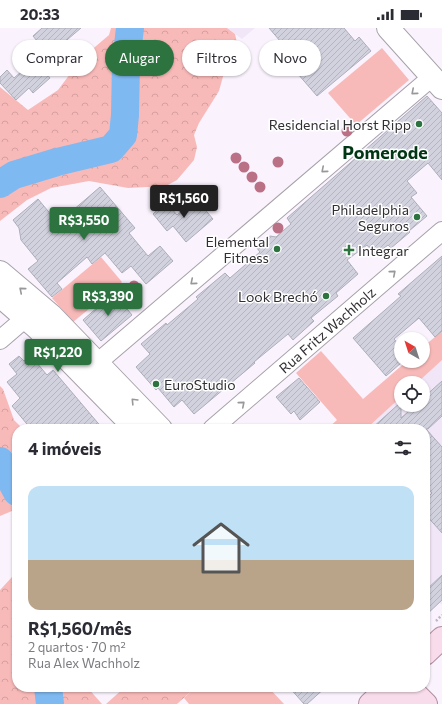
<!DOCTYPE html>
<html lang="pt">
<meta charset="utf-8">
<style>
:root{--surface:#fff;--page:#f2f2f3;--text:#2b2b33;--muted:#7c7c81;--line:#e1e1e2;--accent:#2c733f}
body{margin:0;font-family:Commissioner,sans-serif;background:var(--page);color:var(--text);height:100vh;display:flex;flex-direction:column;font-size:15px;white-space:nowrap}
*{box-sizing:border-box;margin:0}
p{font-size:13px;color:var(--muted)}
.icon{flex:none;width:22px;height:22px;fill:none;stroke:currentColor;stroke-width:2;stroke-linecap:round;stroke-linejoin:round}
.map{position:relative;flex:1;overflow:hidden}
.side{position:absolute;left:12px;top:396px;width:418px;height:268px;display:flex;flex-direction:column;background:var(--surface);border-radius:16px;box-shadow:0 1px 3px #0004}
.side>*{flex:none}
.banner{position:absolute;left:12px;top:12px;width:418px;height:36px;display:flex;gap:8px}
.needle{width:26px;rotate:321deg}
.controls{position:absolute;left:394px;top:304px;display:grid;gap:8px}
.controls a{display:grid;place-items:center;width:36px;height:36px;border-radius:50%;background:var(--surface);box-shadow:0 1px 3px #0004;font-size:20px}
.price{position:absolute;translate:-50% -34px;padding:0 9px;border-radius:4px;background:var(--accent);color:#fff;font-size:13px;line-height:26px;filter:drop-shadow(0 1px 2px #0008)}
.price::after{content:'';position:absolute;left:50%;top:24px;width:12px;height:9px;margin-left:-6px;background:inherit;clip-path:polygon(0 0,100% 0,50% 100%)}
.price.selected{background:#222;color:#fff}
ul{padding:0;list-style:none}
li{display:grid;align-content:center;gap:8px;height:212px;padding:0 16px}
li+li{border-top:1px solid var(--line)}
li span{display:grid;place-items:center;height:124px;border-radius:12px;color:#555}
li>.icon{margin-inline-start:auto}
span .icon{width:72px;height:72px;fill:#fffc;stroke-width:1}
li b{font-size:17px}
h2{display:flex;justify-content:space-between;align-items:center;height:48px;padding:0 16px;font-size:17px}
.tag{padding:0 14px;border-radius:18px;background:var(--surface);box-shadow:0 1px 3px #0004;font-size:14px;line-height:36px}
.tag.selected{background:var(--accent);color:#fff}
.status{display:flex;justify-content:space-between;align-items:center;height:28px;padding:0 20px;background:var(--surface);direction:ltr}
.status svg{height:11px;fill:currentColor}
.map>svg:first-child{display:block}
.built{fill:#f1e6f8}
.grass{fill:#f8bab9}
.forest{fill:url(#forest-crowns)}
.lines{fill:none;stroke-linecap:round;stroke-linejoin:round}
.river{stroke:#7fb9f1;stroke-width:28}
.building{fill:url(#building-hatch);stroke:#adaeba}
.street-casing{stroke:#a7a1aa;stroke-width:20}
.secondary-casing{stroke:#a7a1aa;stroke-width:24}
.primary-casing{stroke:#b190a2;stroke-width:24}
.path{stroke:#bcb6bf;stroke-width:2.5;stroke-dasharray:2 2;stroke-linecap:butt}
.street{stroke:#fff;stroke-width:18}
.secondary{stroke:#fff;stroke-width:22}
.primary{stroke:#f9dceb;stroke-width:22}
.tree{fill:#bb7185}
.oneway{stroke:#989799}
.poi-dot{fill:#2c733f;stroke:#fff;stroke-width:1.5}
.labels{text-anchor:middle;dominant-baseline:central;stroke-width:3;stroke-linejoin:round;paint-order:stroke}
.poi-label{font-size:14px;fill:#322f33;stroke:#fff;text-anchor:end}
.street-label{font-size:14px;fill:#322f33;stroke:#fff}
.district-label{font-size:18px;font-weight:bold;fill:#013614;stroke:#fff}
</style>
<div class="status"><b>20:33</b><svg viewBox="0 0 49 12"><path d="M0 12V9h3v3zM5 12V6h3v6zM10 12V3h3v9zM15 12V0h3v12zM26 1h20v11H26zM47 4h2v5h-2z"/></svg></div>
<div class="map">
<svg width="442" height="676" viewBox="0 0 442 676">
<defs>
<pattern id="forest-crowns" width="20" height="18" patternUnits="userSpaceOnUse"><rect width="20" height="18" fill="#f8bab9"/><path d="M2 6a3 3 0 1 1 6 0M12 15a3 3 0 1 1 6 0" fill="none" stroke="#d5a0a0"/></pattern>
<pattern id="building-hatch" width="6" height="6" patternUnits="userSpaceOnUse"><rect width="6" height="6" fill="#d1d2de"/><path d="M-1 1l2-2M0 6l6-6M5 7l2-2" fill="none" stroke="#b4b5bf"/></pattern>
</defs>
<rect width="100%" height="100%" fill="#faf3fe"/>
<g class="built">
<polygon points="227,0 255,0 242,11"/>
<polygon points="442,332 442,577 425,559 425,401 366,401 401,369 401,377 423,377 423,355 417,355"/>
</g>
<g class="grass">
<polygon points="382,20 409,52 356,97 328,65"/>
<polygon points="101,229 122,254 73,294 52,270"/>
<polygon points="442,303 442,332 417,355 401,355 401,369 366,401 327,401 337,392 296,345 321,323 363,371 407,333 423,333 423,319"/>
<polygon points="196,659 268,659 284,676 189,676 184,670"/>
</g>
<g class="forest">
<polygon points="111,0 227,0 235,6 238,19 229,27 219,63 199,95 194,107 197,119 194,132 177,152 166,158 128,160 89,153 51,160 27,172 0,193 0,59 28,82 58,62 82,30 109,7"/>
<polygon points="0,358 3,361 14,392 23,401 17,401 17,659 87,659 102,676 0,676 0,562 12,549 12,483 0,488"/>
<polygon points="125,659 196,659 177,676 106,676"/>
</g>
<g class="lines">
<g class="river">
<polyline points="0,156 14,147 57,134 111,121 123,107 125,87 126,35 130,0"/>
<polyline points="0,433 17,464"/>
<polyline points="48,659 50,676"/>
</g>
</g>
<g class="building">
<polygon points="42,0 81,0 61,17 67,25 45,44 50,50 33,65 29,60 16,72 0,55 0,49 7,42 14,50 45,23 33,8"/>
<polygon points="269,0 344,0 355,13 359,9 371,23 317,68 291,38 297,33"/>
<polygon points="427,68 442,85 442,152 428,135 407,153 417,165 411,169 427,188 409,203 410,204 391,220 388,217 375,227 367,217 347,232 358,246 336,265 338,268 311,290 314,293 293,312 288,306 254,334 255,335 194,386 182,372 174,379 158,360 156,362 136,339 150,326 141,316 166,295 167,297 198,271 196,269 225,245 230,250 260,224 256,219 270,208 276,209 291,196 287,190"/>
<polygon points="100,159 135,200 129,205 148,228 160,218 173,233 146,256 131,238 122,245 105,225 92,236 87,229 57,255 62,261 52,269 28,241 38,233 21,212 19,200 13,192 38,171 58,195"/>
<polygon points="196,171 213,191 186,214 173,198 167,203 153,186 166,174 177,187"/>
<polygon points="442,228 442,303 435,309 419,290 394,311 401,319 401,335 386,348 353,310 401,268 398,266"/>
<polygon points="114,265 132,287 101,313 83,292"/>
<polygon points="19,328 24,333 31,328 47,347 53,342 103,401 31,401 12,378 20,370 7,354 17,346 9,336"/>
<polygon points="299,350 320,374 300,392 294,383 291,386 276,369"/>
<polygon points="442,353 442,388 428,401 426,401 442,419 442,505 425,486 425,472 432,465 425,457 425,401 371,401 401,374 401,390 416,377 423,377 423,370"/>
<polygon points="442,547 442,572 425,588 425,563"/>
<polygon points="289,659 326,659 307,676 304,676"/>
</g>
<g class="lines">
<defs>
<g id="street">
<polyline points="0,312 36,281"/>
<polyline points="97,335 432,49"/>
<polyline points="212,401 442,203"/>
</g>
<g id="secondary">
<polyline points="388,0 442,60"/>
<polyline points="0,244 52,288 161,401"/>
<polyline points="0,268 38,301 136,401"/>
</g>
<g id="primary">
<polyline points="425,626 442,610"/>
<polyline points="409,659 426,676"/>
<polyline points="386,661 401,676"/>
<polyline points="370,676 388,659"/>
</g>
</defs>
<use href="#street" class="street-casing"/>
<use href="#secondary" class="secondary-casing"/>
<use href="#primary" class="primary-casing"/>
<polyline class="path" points="436,593 442,587"/>
<use href="#street" class="street"/>
<use href="#secondary" class="secondary"/>
<use href="#primary" class="primary"/>
</g>
<g class="tree">
<circle cx="347" cy="103" r="5.5"/>
<circle cx="236" cy="130" r="5.5"/>
<circle cx="278" cy="134" r="5.5"/>
<circle cx="244" cy="139" r="5.5"/>
<circle cx="252" cy="149" r="5.5"/>
<circle cx="260" cy="159" r="5.5"/>
<circle cx="278" cy="200" r="5.5"/>
<circle cx="134" cy="258" r="5.5"/>
</g>
<defs><path id="oneway-chevron" d="M-2-3.5L2.5 0L-2 3.5" fill="none" stroke-width="1.6" stroke-linecap="round" stroke-linejoin="round"/></defs>
<g class="oneway">
<use href="#oneway-chevron" transform="translate(414 64) rotate(139)"/>
<use href="#oneway-chevron" transform="translate(324 142) rotate(139)"/>
<use href="#oneway-chevron" transform="translate(393 245) rotate(-41)"/>
<use href="#oneway-chevron" transform="translate(193 254) rotate(140)"/>
<use href="#oneway-chevron" transform="translate(22 262) rotate(-140)"/>
<use href="#oneway-chevron" transform="translate(134 373) rotate(-134)"/>
<use href="#oneway-chevron" transform="translate(242 376) rotate(-41)"/>
</g>
<g class="poi-dot">
<circle cx="419" cy="96" r="4"/>
<circle cx="417" cy="189" r="4"/>
<circle cx="277" cy="221" r="4"/>
<path d="M347 216h4v4h4v4h-4v4h-4v-4h-4v-4h4z"/>
<circle cx="326" cy="268" r="4"/>
<circle cx="156" cy="356" r="4"/>
</g>
<g class="labels">
<g class="poi-label">
<text x="411" y="96">Residencial Horst Ripp</text>
<text x="409" y="181">Philadelphia<tspan x="409" dy="16">Seguros</tspan></text>
<text x="269" y="213">Elemental<tspan x="269" dy="16">Fitness</tspan></text>
<text x="358" y="222" text-anchor="start">Integrar</text>
<text x="318" y="268">Look Brechó</text>
<text x="164" y="356" text-anchor="start">EuroStudio</text>
</g>
<g class="street-label">
<text transform="translate(327 302) rotate(-41)">Rua Fritz Wachholz</text>
</g>
<g class="district-label">
<text x="385" y="124">Pomerode</text>
</g>
</g>
</svg>
<div class="controls">
<a><svg class="needle" viewBox="-14 -14 28 28"><path d="M0-13l5 13h-10z" fill="#e53935"/><path d="M0 13l5-13h-10z" fill="#7c7c81"/></svg></a>
<a><svg class="icon" aria-label="locate" viewBox="0 0 24 24"><circle cx="12" cy="12" r="6"/><path d="M12 2v4M12 18v4M2 12h4M18 12h4"/></svg></a>
</div>
<b class="price selected" style="left:184px;top:191px">R$1,560</b>
<b class="price" style="left:84px;top:213px">R$3,550</b>
<b class="price" style="left:108px;top:289px">R$3,390</b>
<b class="price" style="left:58px;top:345px">R$1,220</b>
<div class="banner">
<a class="tag">Comprar</a>
<a class="tag selected">Alugar</a>
<a class="tag">Filtros</a>
<a class="tag">Novo</a>
</div>
<section class="side">
<h2>4 imóveis<svg class="icon" aria-label="filters" viewBox="0 0 24 24"><path d="M4 7h16M4 17h16"/><circle cx="9" cy="7" r="2"/><circle cx="15" cy="17" r="2"/></svg></h2>
<ul>
<li><span style="background:linear-gradient(#bfe0f5 60%,#b9a48a 0)"><svg class="icon" aria-label="home" viewBox="0 0 24 24"><path d="M3 11l9-7 9 7M6 9v11h12V9"/></svg></span><div><b>R$1,560/mês</b><p>2 quartos · 70 m²</p><p>Rua Alex Wachholz</p></div></li>
</ul>
</section>
</div>
